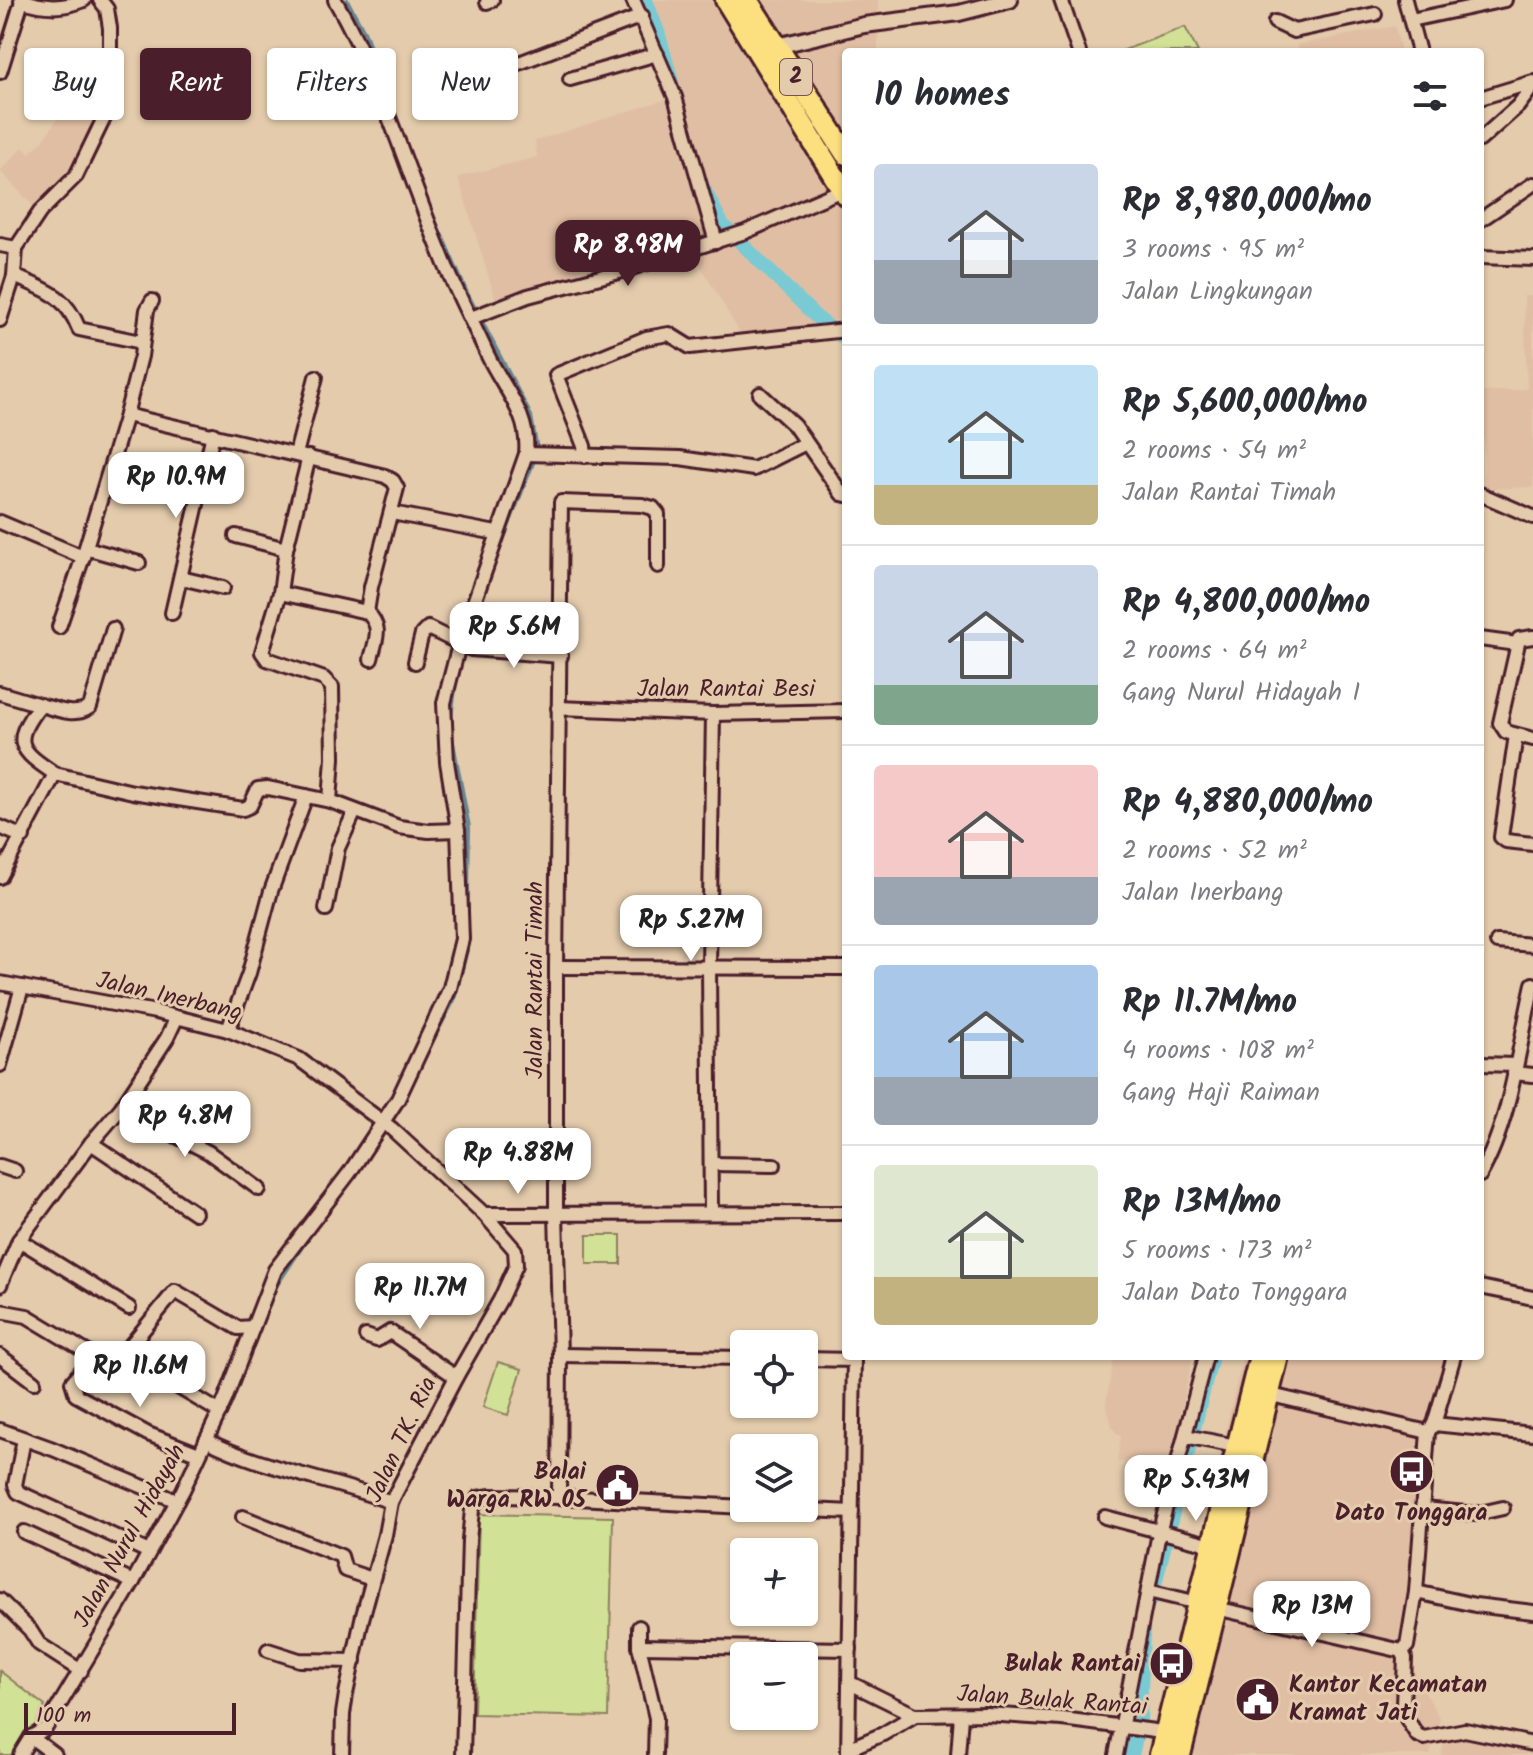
<!DOCTYPE html>
<meta charset="utf-8">
<style>
:root{--surface:#fff;--page:#f7f7f7;--text:#2b2b33;--muted:#7c7c81;--line:#e1e1e2;--accent:#4a1f2b}
body{margin:0;font-family:Kalam,sans-serif;background:var(--page);color:var(--text);height:100vh;display:flex;flex-direction:column;font-size:30px;white-space:nowrap}
*{box-sizing:border-box;margin:0}
p{font-size:26px;color:var(--muted)}
.icon{flex:none;width:44px;height:44px;fill:none;stroke:currentColor;stroke-width:2;stroke-linecap:round;stroke-linejoin:round}
.map{position:relative;flex:1;overflow:hidden}
.sheet{position:absolute;left:842px;top:48px;width:642px;height:1312px;display:flex;flex-direction:column;background:var(--surface);border-radius:8px;box-shadow:0 2px 6px #0004}
.sheet>*{flex:none}
.hud{position:absolute;left:24px;top:48px;width:698px;height:72px;display:flex;gap:16px}
.fabs{position:absolute;left:730px;top:1330px;display:grid;gap:16px}
.fabs a{display:grid;place-items:center;width:88px;height:88px;border-radius:8px;background:var(--surface);box-shadow:0 2px 6px #0004;font-size:40px}
.scale{position:absolute;left:24px;bottom:20px;width:212px;box-sizing:border-box;padding-left:8px;border:4px solid #4a1f2b;border-top:0;font-size:22px;line-height:28px;white-space:nowrap;color:#4a1f2b;-webkit-text-stroke:6px #e4cbac;paint-order:stroke}
.price{position:absolute;translate:-50% -68px;padding:0 18px;border-radius:16px;background:#fff;color:#222;font-size:26px;line-height:52px;filter:drop-shadow(0 2px 4px #0008)}
.price::after{content:'';position:absolute;left:50%;top:48px;width:24px;height:18px;margin-left:-12px;background:inherit;clip-path:polygon(0 0,100% 0,50% 100%)}
.price.on{background:var(--accent);color:#fff}
ul{padding:0;list-style:none}
li{display:flex;align-items:center;gap:24px;height:200px;padding:0 32px}
li+li{border-top:2px solid var(--line)}
li span{display:grid;place-items:center;flex:none;width:224px;height:160px;border-radius:8px;color:#555}
li>.icon{margin-inline-start:auto}
span .icon{width:96px;height:96px;fill:#fffc;stroke-width:1}
li b{font-size:34px}
h2{display:flex;justify-content:space-between;align-items:center;height:96px;padding:0 32px;font-size:34px}
.chip{padding:0 28px;border-radius:8px;background:var(--surface);box-shadow:0 2px 6px #0004;font-size:28px;line-height:72px}
.chip.on{background:var(--accent);color:#fff}
.map>svg:first-child{display:block}
.built{fill:#e0bea3}
.green{fill:#d1e296;stroke:#8e8060;stroke-width:2}
.lines{fill:none;stroke-linecap:round;stroke-linejoin:round}
.stream{stroke:#678690;stroke-width:4}
.canal{stroke:#7acad4;stroke-width:14}
.minor-casing{stroke:#4a1f2b;stroke-width:18}
.tertiary-casing{stroke:#4a1f2b;stroke-width:20}
.trunk-casing{stroke:#4a1f2b;stroke-width:26}
.minor{stroke:#e4cbac;stroke-width:12}
.tertiary{stroke:#e4cbac;stroke-width:14}
.trunk{stroke:#fce080;stroke-width:20}
.labels{text-anchor:middle;dominant-baseline:central;stroke-width:6;stroke-linejoin:round;paint-order:stroke}
.shield{fill:#e4cbac;stroke:#785352;stroke-width:2}
.shield-label{font-size:22px;font-weight:bold;fill:#4a1f2b}
.street-label{font-size:24px;fill:#4a1f2b;stroke:#e4cbac}
.poi-label{font-size:24px;font-weight:bold;fill:#4a1f2b;stroke:#e4cbac;text-anchor:end}
</style>
<div class="map">
<svg width="1533" height="1755" viewBox="0 0 1533 1755">
<rect width="100%" height="100%" fill="#e4cbac"/>
<filter id="ink" filterUnits="userSpaceOnUse"><feTurbulence type="fractalNoise" baseFrequency=".0125" numOctaves="2"/><feDisplacementMap in="SourceGraphic" scale="16" xChannelSelector="R" yChannelSelector="G"/><feConvolveMatrix kernelMatrix="1 2 1 2 8 2 1 2 1" color-interpolation-filters="sRGB"/></filter>
<g filter="url(#ink)">
<g class="built">
<polygon points="638,0 878,0 878,52 846,52 846,326 838,320 743,338 692,251 497,304 458,177 537,157 535,141 673,97"/>
<polygon points="1395,26 1401,52 1299,52 1297,45"/>
<polygon points="87,73 107,85 96,104 105,110 71,174 38,211 0,171 23,147 29,153 42,142"/>
<polygon points="1524,296 1533,296 1533,487 1485,489 1483,392 1527,389"/>
<polygon points="1114,1356 1193,1356 1169,1467 1117,1461 1121,1437 1113,1429 1106,1404"/>
<polygon points="1243,1356 1453,1356 1437,1435 1411,1666 1440,1719 1430,1755 1150,1755"/>
<polygon points="1448,1728 1533,1749 1533,1755 1441,1755"/>
</g>
<g class="green">
<polygon points="1185,27 1198,52 1119,52"/>
<rect x="587" y="1235" width="34" height="29"/>
<polygon points="498,1362 522,1369 508,1415 483,1407"/>
<polygon points="479,1514 613,1517 608,1717 474,1714"/>
<polygon points="0,1671 45,1706 20,1755 0,1755"/>
</g>
<g class="lines">
<g class="stream">
<polyline points="347,0 365,33 382,83"/>
<polyline points="428,204 467,293 531,416 537,450"/>
<polyline points="490,573 535,458"/>
<polyline points="450,723 457,676"/>
<polyline points="426,1053 454,1000 467,950 469,827 451,732"/>
<polyline points="363,1163 387,1128"/>
<polyline points="273,1291 310,1235"/>
<polyline points="191,1486 211,1444"/>
<polyline points="36,1755 51,1730"/>
</g>
<g class="canal">
<polyline points="646,0 659,35 672,82"/>
<polyline points="703,187 722,224 815,316 846,340"/>
<polyline points="1151,1600 1212,1356"/>
<polyline points="1132,1755 1140,1720 1143,1632"/>
</g>
<defs>
<g id="minor">
<path d="M21 0C44 8 62 9 84 0"/>
<polyline points="633,0 675,97 716,242"/>
<polyline points="1061,0 1079,52"/>
<polyline points="1405,0 1419,52"/>
<polyline points="487,2 492,0"/>
<polyline points="1411,20 1505,0"/>
<polyline points="1275,22 1294,31 1375,14"/>
<polyline points="0,72 22,1"/>
<polyline points="477,79 642,16"/>
<polyline points="570,79 657,54"/>
<polyline points="1480,98 1533,82"/>
<polyline points="1480,140 1518,106 1533,86"/>
<polyline points="1480,220 1533,184"/>
<polyline points="0,245 16,248"/>
<polyline points="1480,257 1533,259"/>
<path d="M14 276C46 290 65 294 79 329L141 342"/>
<polyline points="471,318 528,296 619,272 745,232 842,190"/>
<polyline points="0,320 14,276 16,248 40,212 76,176 105,116 110,96 110,28 107,9 100,0"/>
<polyline points="760,394 794,425 842,494 846,495"/>
<polyline points="126,415 385,476 393,481 397,488 371,587 367,612 280,593"/>
<polyline points="296,454 316,377"/>
<polyline points="526,454 680,458 754,469 806,443"/>
<polyline points="585,456 584,446 556,375 646,338 669,334 690,347 846,330"/>
<polyline points="309,457 286,549 280,593 262,652 267,659 324,679 332,687 333,758 330,801"/>
<polyline points="1480,494 1533,517"/>
<polyline points="392,513 496,533"/>
<polyline points="0,522 83,557"/>
<polyline points="236,536 286,549"/>
<polyline points="86,548 139,563"/>
<polyline points="181,578 223,588"/>
<path d="M367 612C383 628 376 638 371 659"/>
<polyline points="172,613 213,434"/>
<polyline points="59,627 83,557 126,415 141,356 147,310 152,301"/>
<polyline points="1533,637 1519,639 1500,723 1506,732 1533,739"/>
<polyline points="1480,639 1517,644"/>
<polyline points="415,662 422,634 428,628 471,649 561,656"/>
<path d="M0 693 40 705C11 742 19 750 55 774L0 877"/>
<path d="M40 705C57 709 75 718 90 707L113 629"/>
<polyline points="558,708 713,714 846,711"/>
<polyline points="1516,735 1501,837 1506,841 1533,844"/>
<polyline points="55,774 133,792 243,809 250,806 258,789 268,788 330,801 399,827 429,831 458,830"/>
<polyline points="0,827 23,837"/>
<polyline points="326,909 338,848 355,811"/>
<polyline points="1497,942 1533,945"/>
<polyline points="556,967 846,968"/>
<polyline points="0,983 156,1012 228,1030 299,1059 392,1129 484,1214 515,1250 516,1265 500,1300 456,1377 391,1502 385,1535 362,1619 346,1694 343,1714 342,1755"/>
<polyline points="228,1030 249,973 271,891 306,796"/>
<polyline points="1480,1064 1515,1065"/>
<polyline points="0,1065 22,987"/>
<polyline points="1514,1073 1533,1075"/>
<polyline points="121,1108 208,1152 259,1189"/>
<polyline points="91,1143 195,1213"/>
<polyline points="711,1164 774,1165"/>
<polyline points="0,1166 15,1171"/>
<path d="M1480 1175C1511 1121 1519 1045 1533 984"/>
<polyline points="711,1212 709,967 713,714"/>
<polyline points="484,1214 846,1213"/>
<polyline points="19,1240 129,1308"/>
<polyline points="0,1285 19,1240 91,1143 121,1108 167,1038 176,1019"/>
<polyline points="1480,1287 1533,1298"/>
<polyline points="0,1311 27,1316 103,1362 116,1354 126,1356 220,1412"/>
<polyline points="366,1336 377,1340 390,1332 456,1377"/>
<polyline points="117,1353 125,1352 175,1291 238,1328 253,1327"/>
<polyline points="560,1355 744,1358"/>
<polyline points="0,1356 34,1382"/>
<polyline points="93,1357 72,1382 76,1395 148,1434 199,1454"/>
<polyline points="804,1359 854,1360"/>
<polyline points="1267,1394 1428,1432"/>
<polyline points="1434,1424 1533,1434"/>
<polyline points="0,1430 53,1449 177,1501"/>
<polyline points="1185,1436 1236,1446"/>
<polyline points="24,1439 15,1485 18,1492 149,1552"/>
<path d="M206 1440C265 1470 330 1479 391 1502"/>
<polyline points="559,1497 560,1355 556,1214 556,967 561,502 642,505 653,508 658,514 658,566"/>
<polyline points="767,1508 852,1512"/>
<polyline points="1424,1509 1476,1514 1503,1508"/>
<polyline points="243,1517 341,1556 345,1570 372,1579"/>
<polyline points="1105,1517 1212,1545"/>
<polyline points="24,1532 133,1582"/>
<polyline points="1148,1591 1198,1603"/>
<polyline points="1416,1592 1475,1605 1533,1612"/>
<polyline points="0,1600 30,1630 39,1644 81,1671"/>
<polyline points="1216,1608 1402,1651"/>
<polyline points="639,1627 639,1646 656,1718 655,1755"/>
<polyline points="639,1646 850,1649"/>
<polyline points="268,1650 299,1660 354,1661"/>
<polyline points="1402,1651 1407,1646 1416,1592 1428,1432 1434,1424 1454,1356"/>
<polyline points="1402,1651 1405,1658 1403,1705 1407,1719 1417,1735 1424,1738 1465,1730 1533,1744"/>
<polyline points="850,1683 915,1715 986,1714 1062,1719 1170,1733"/>
<polyline points="31,1737 55,1755"/>
<polyline points="848,1749 883,1734 915,1715"/>
<path d="M20 1755 31 1737 45 1729 133 1582 183 1490 225 1400 275 1270 350 1172 398 1099 450 988 462 939 458 830 447 762 444 703 459 645 526 454C530 414 503 388 487 354 472 321 454 288 441 254 406 169 381 80 335 0"/>
<polyline points="463,1755 469,1540 472,1510 478,1498 491,1496 559,1497 744,1507"/>
<polyline points="848,1755 854,1356"/>
<polyline points="958,1755 961,1715"/>
<polyline points="1116,1755 1159,1533 1206,1356"/>
</g>
<polyline id="tertiary" points="777,46 864,25 959,13 1010,0"/>
<g id="trunk">
<polyline points="726,0 846,195"/>
<polyline points="747,0 846,154"/>
<polyline points="1160,1755 1260,1356"/>
<polyline points="1180,1755 1278,1356"/>
</g>
</defs>
<use href="#minor" class="minor-casing"/>
<use href="#tertiary" class="tertiary-casing"/>
<use href="#trunk" class="trunk-casing"/>
<use href="#minor" class="minor"/>
<use href="#tertiary" class="tertiary"/>
<use href="#trunk" class="trunk"/>
</g>
</g>
<defs>
<symbol id="bus-disc" viewBox="-11 -11 22 22"><circle r="9.5" fill="#4a1f2b" stroke="#e4cbac"/><path d="M-5-6H5V4H4V6H2V4H-2V6H-4V4H-5ZM-3.5-4V0h7V-4ZM-3.5 1.2v1.5H-2V1.2ZM2 1.2v1.5H3.5V1.2Z" fill="#fff"/></symbol>
<symbol id="civic-disc" viewBox="-11 -11 22 22"><circle r="9.5" fill="#4a1f2b" stroke="#e4cbac"/><path d="M-.6-6.5H3V-4.5H.6V-3L4-1V1h2V6H-6V1h2V-1L-.6-3ZM-1.2 2.5V6h2.4V2.5Z" fill="#fff"/></symbol>
</defs>
<g fill-rule="evenodd">
<use href="#bus-disc" x="1386" y="1446" width="51" height="51"/>
<use href="#civic-disc" x="592" y="1460" width="51" height="51"/>
<use href="#bus-disc" x="1146" y="1638" width="51" height="51"/>
<use href="#civic-disc" x="1232" y="1674" width="51" height="51"/>
</g>
<g class="labels">
<rect class="shield" x="780" y="59" width="32" height="36" rx="6"/>
<g class="shield-label">
<text x="796" y="77">2</text>
</g>
<g class="street-label">
<text x="726" y="689">Jalan Rantai Besi</text>
<text transform="translate(535 980) rotate(-90)">Jalan Rantai Timah</text>
<text transform="translate(169 997) rotate(13)">Jalan Inerbang</text>
<text transform="translate(402 1440) rotate(-65)">Jalan TK. Ria</text>
<text transform="translate(130 1536) rotate(-61)">Jalan Nurul Hidayah</text>
<text transform="translate(1052 1701) rotate(4)">Jalan Bulak Rantai</text>
</g>
<g class="poi-label">
<text x="586" y="1472">Balai<tspan x="586" dy="28">Warga RW 05</tspan></text>
<text x="1411" y="1513" text-anchor="middle">Dato Tonggara</text>
<text x="1140" y="1664">Bulak Rantai</text>
<text x="1289" y="1685" text-anchor="start">Kantor Kecamatan<tspan x="1289" dy="28">Kramat Jati</tspan></text>
</g>
</g>
</svg>
<div class="fabs">
<a><svg class="icon" aria-label="locate" viewBox="0 0 24 24"><circle cx="12" cy="12" r="6"/><path d="M12 2v4M12 18v4M2 12h4M18 12h4"/></svg></a>
<a><svg class="icon" aria-label="layers" viewBox="0 0 24 24"><path d="M12 4l9 5-9 5-9-5zM3 14l9 5 9-5"/></svg></a>
<a>+</a>
<a>−</a>
</div>
<div class="scale">100 m</div>
<b class="price on" style="left:628px;top:288px">Rp 8.98M</b>
<b class="price" style="left:176px;top:520px">Rp 10.9M</b>
<b class="price" style="left:514px;top:670px">Rp 5.6M</b>
<b class="price" style="left:691px;top:963px">Rp 5.27M</b>
<b class="price" style="left:185px;top:1159px">Rp 4.8M</b>
<b class="price" style="left:518px;top:1196px">Rp 4.88M</b>
<b class="price" style="left:420px;top:1331px">Rp 11.7M</b>
<b class="price" style="left:140px;top:1409px">Rp 11.6M</b>
<b class="price" style="left:1196px;top:1523px">Rp 5.43M</b>
<b class="price" style="left:1312px;top:1649px">Rp 13M</b>
<div class="hud">
<a class="chip">Buy</a>
<a class="chip on">Rent</a>
<a class="chip">Filters</a>
<a class="chip">New</a>
</div>
<section class="sheet">
<h2>10 homes<svg class="icon" aria-label="filters" viewBox="0 0 24 24"><path d="M4 7h16M4 17h16"/><circle cx="9" cy="7" r="2"/><circle cx="15" cy="17" r="2"/></svg></h2>
<ul>
<li><span style="background:linear-gradient(#c9d6e8 60%,#9aa5b1 0)"><svg class="icon" aria-label="home" viewBox="0 0 24 24"><path d="M3 11l9-7 9 7M6 9v11h12V9"/></svg></span><div><b>Rp 8,980,000/mo</b><p>3 rooms · 95 m²</p><p>Jalan Lingkungan</p></div></li>
<li><span style="background:linear-gradient(#bfe0f5 75%,#c2b280 0)"><svg class="icon" aria-label="home" viewBox="0 0 24 24"><path d="M3 11l9-7 9 7M6 9v11h12V9"/></svg></span><div><b>Rp 5,600,000/mo</b><p>2 rooms · 54 m²</p><p>Jalan Rantai Timah</p></div></li>
<li><span style="background:linear-gradient(#c9d6e8 75%,#7fa58c 0)"><svg class="icon" aria-label="home" viewBox="0 0 24 24"><path d="M3 11l9-7 9 7M6 9v11h12V9"/></svg></span><div><b>Rp 4,800,000/mo</b><p>2 rooms · 64 m²</p><p>Gang Nurul Hidayah I</p></div></li>
<li><span style="background:linear-gradient(#f6c9c9 70%,#9aa5b1 0)"><svg class="icon" aria-label="home" viewBox="0 0 24 24"><path d="M3 11l9-7 9 7M6 9v11h12V9"/></svg></span><div><b>Rp 4,880,000/mo</b><p>2 rooms · 52 m²</p><p>Jalan Inerbang</p></div></li>
<li><span style="background:linear-gradient(#a9c7e8 70%,#9aa5b1 0)"><svg class="icon" aria-label="home" viewBox="0 0 24 24"><path d="M3 11l9-7 9 7M6 9v11h12V9"/></svg></span><div><b>Rp 11.7M/mo</b><p>4 rooms · 108 m²</p><p>Gang Haji Raiman</p></div></li>
<li><span style="background:linear-gradient(#dfe7d0 70%,#c2b280 0)"><svg class="icon" aria-label="home" viewBox="0 0 24 24"><path d="M3 11l9-7 9 7M6 9v11h12V9"/></svg></span><div><b>Rp 13M/mo</b><p>5 rooms · 173 m²</p><p>Jalan Dato Tonggara</p></div></li>
</ul>
</section>
</div>
